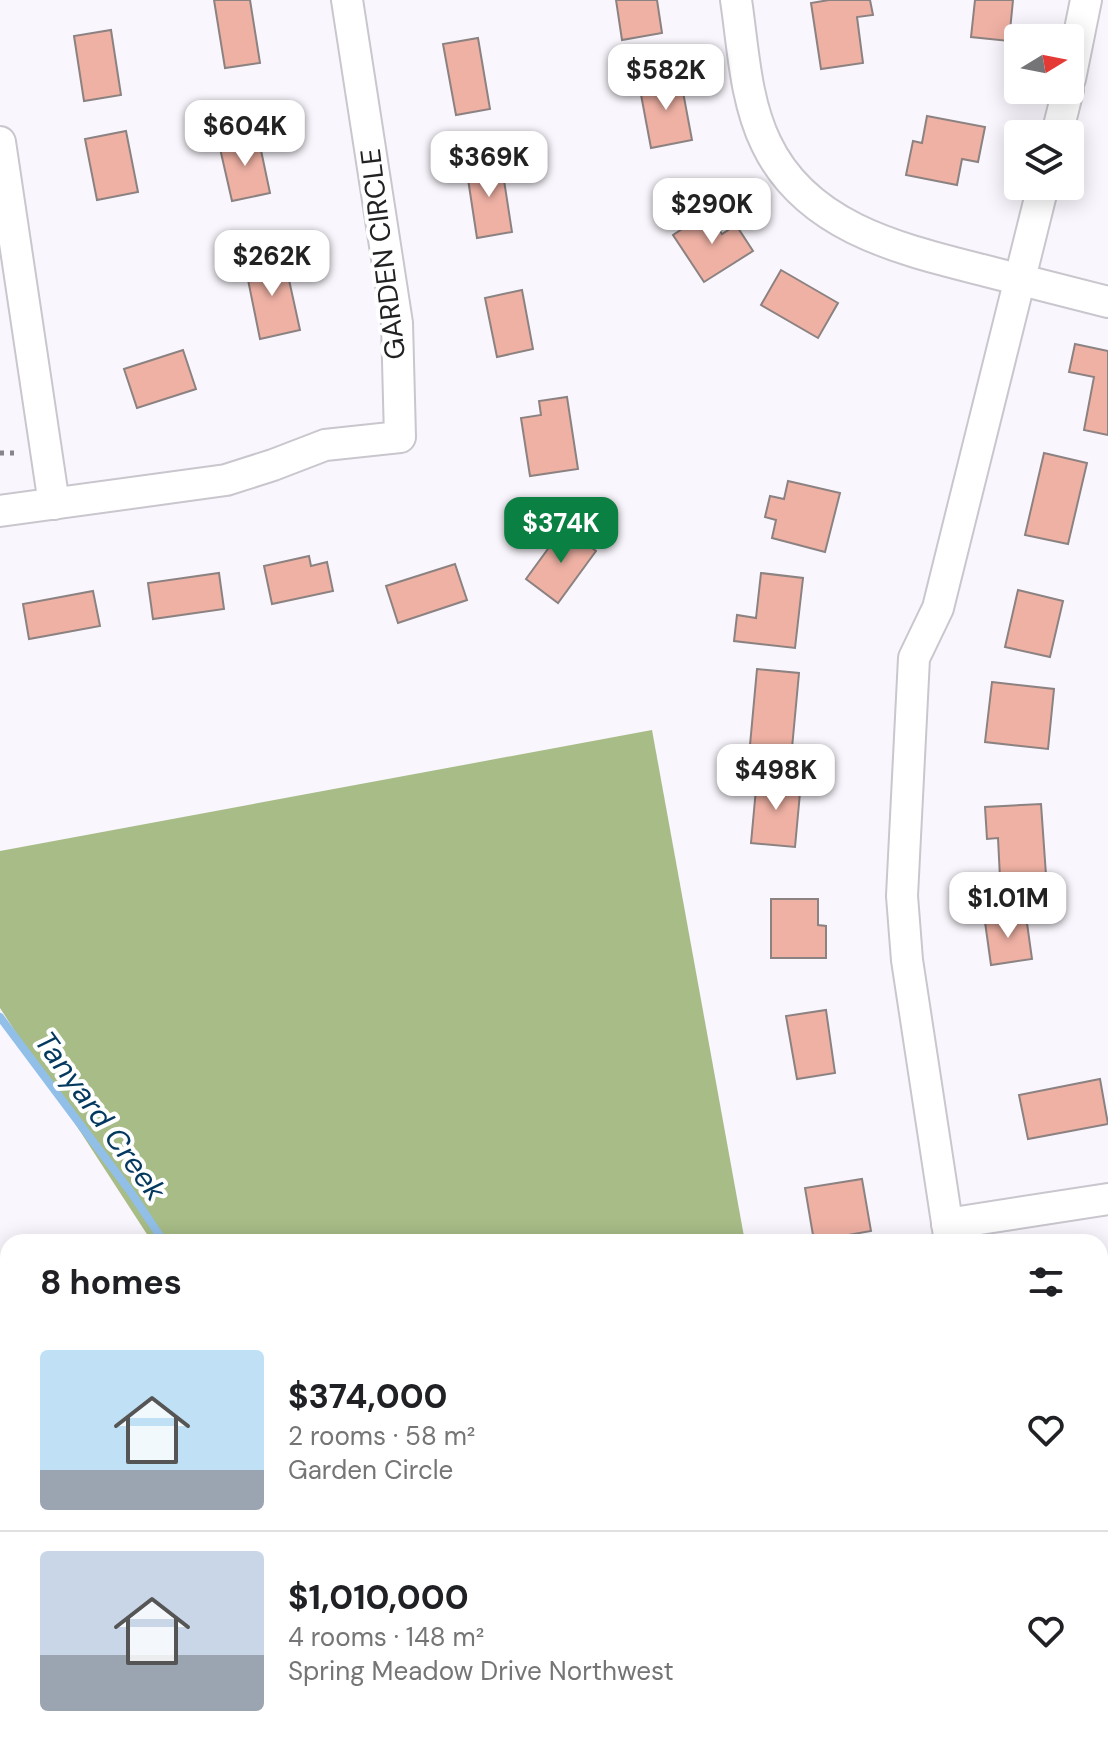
<!DOCTYPE html>
<meta charset="utf-8">
<style>
:root{--surface:#fff;--page:#f6f6f6;--text:#202124;--muted:#757577;--line:#e0e0e0;--accent:#0b8043}
body{margin:0;font-family:"DM Sans",sans-serif;background:var(--page);color:var(--text);height:100vh;display:flex;flex-direction:column;font-size:30px;white-space:nowrap}
*{box-sizing:border-box;margin:0}
p{font-size:26px;color:var(--muted)}
.icon{flex:none;width:44px;height:44px;fill:none;stroke:currentColor;stroke-width:2;stroke-linecap:round;stroke-linejoin:round}
.map{position:relative;flex:1;overflow:hidden}
.panel{position:absolute;left:0px;top:1234px;width:1108px;height:512px;display:flex;flex-direction:column;background:var(--surface);border-radius:24px 24px 0 0;box-shadow:0 4px 20px #0003}
.panel>*{flex:none}
.needle{width:52px;rotate:80deg}
.fabs{position:absolute;left:1004px;top:24px;display:grid;gap:16px}
.fabs a{display:grid;place-items:center;width:80px;height:80px;border-radius:8px;background:var(--surface);box-shadow:0 4px 20px #0003;font-size:40px}
.price{position:absolute;translate:-50% -68px;padding:0 18px;border-radius:16px;background:#fff;color:#222;font-size:26px;line-height:52px;filter:drop-shadow(0 2px 4px #0008)}
.price::after{content:'';position:absolute;left:50%;top:48px;width:24px;height:18px;margin-left:-12px;background:inherit;clip-path:polygon(0 0,100% 0,50% 100%)}
.price.active{background:var(--accent);color:#fff}
ul{padding:0;list-style:none}
li{display:flex;align-items:center;gap:24px;height:200px;padding:0 40px}
li+li{border-top:2px solid var(--line)}
li span{display:grid;place-items:center;flex:none;width:224px;height:160px;border-radius:8px;color:#555}
li>.icon{margin-inline-start:auto}
span .icon{width:96px;height:96px;fill:#fffc;stroke-width:1}
li b{font-size:34px}
h2{display:flex;justify-content:space-between;align-items:center;height:96px;padding:0 40px;font-size:34px}
.map>svg:first-child{display:block}
.forest{fill:#a7bc87}
.lines{fill:none;stroke-linecap:round;stroke-linejoin:round}
.stream{stroke:#92bfe8;stroke-width:8}
.building{fill:#efb1a4;stroke:#8b8281;stroke-width:2}
.minor-casing{stroke:#c9c6cd;stroke-width:34}
.path{stroke:#88858a;stroke-width:5;stroke-dasharray:4 6;stroke-linecap:butt}
.minor{stroke:#fff;stroke-width:30}
.labels{text-anchor:middle;dominant-baseline:central;stroke-width:8;stroke-linejoin:round;paint-order:stroke}
.street-label{font-size:28px;fill:#222123;stroke:#fff}
.water-label{font-size:30px;font-style:italic;fill:#04395f;stroke:#fff}
</style>
<div class="map">
<svg width="1108" height="1746" viewBox="0 0 1108 1746">
<rect width="100%" height="100%" fill="#faf6fd"/>
<g class="forest">
<polygon points="652,730 745,1242 152,1242 0,1008 0,851"/>
<polygon points="476,1738 834,1738 836,1746 481,1746"/>
</g>
<g class="lines">
<g class="stream">
<polyline points="0,1017 130,1191 164,1242"/>
<polyline points="329,1738 330,1746"/>
</g>
</g>
<g class="building">
<polygon points="214,0 250,0 260,63 225,68"/>
<polygon points="616,0 657,0 662,33 622,40"/>
<polygon points="829,0 870,0 873,15 857,17 863,63 821,69 811,3"/>
<polygon points="975,0 1013,0 1009,41 971,37"/>
<polygon points="111,30 121,95 84,101 74,36"/>
<polygon points="478,38 490,109 456,115 443,44"/>
<polygon points="680,76 692,140 651,148 639,84"/>
<polygon points="927,116 985,127 978,162 962,159 957,185 906,175 913,141 922,143"/>
<polygon points="126,131 138,192 97,200 85,139"/>
<polygon points="258,136 270,193 232,201 219,144"/>
<polygon points="501,161 512,232 477,238 466,166"/>
<polygon points="708,212 722,234 736,225 753,251 704,282 673,235"/>
<polygon points="284,257 300,330 260,339 245,265"/>
<polygon points="781,270 838,303 818,338 761,305"/>
<polygon points="522,290 533,349 497,357 485,298"/>
<polygon points="1075,344 1108,351 1108,435 1084,430 1094,377 1069,372"/>
<polygon points="183,350 196,389 137,408 124,369"/>
<polygon points="567,397 578,469 530,476 521,418 541,415 539,401"/>
<polygon points="1044,453 1087,463 1068,544 1025,535"/>
<polygon points="788,481 840,493 825,552 772,538 776,520 765,517 770,496 784,499"/>
<polygon points="564,527 596,551 558,603 526,579"/>
<polygon points="309,556 311,566 327,562 333,591 272,604 264,566"/>
<polygon points="455,564 467,600 398,623 386,586"/>
<polygon points="219,573 224,609 153,619 148,583"/>
<polygon points="761,573 803,578 795,648 734,641 737,615 756,618"/>
<polygon points="1018,590 1063,601 1050,657 1005,647"/>
<polygon points="93,591 100,626 29,639 23,604"/>
<polygon points="757,669 799,673 792,748 750,745"/>
<polygon points="992,682 1054,689 1048,749 985,742"/>
<polygon points="757,778 801,782 795,847 751,843"/>
<polygon points="1041,804 1046,875 1000,878 998,838 987,839 985,807"/>
<polygon points="771,899 818,899 818,925 826,926 826,958 771,958"/>
<polygon points="1026,916 1032,959 991,965 985,922"/>
<polygon points="826,1010 835,1073 797,1079 786,1016"/>
<polygon points="1100,1079 1108,1124 1028,1139 1019,1095"/>
<polygon points="862,1179 871,1231 814,1241 805,1188"/>
<polygon points="1108,1396 1108,1460 1100,1461 1100,1397"/>
<polygon points="1108,1627 1108,1674 1100,1675 1100,1628"/>
<rect x="870" y="1738" width="64" height="8"/>
</g>
<g class="lines">
<defs>
<g id="minor">
<path d="M736 0C743 46 745 100 766 143 807 230 905 250 990 272 1029 282 1069 292 1108 302"/>
<polyline points="1070,79 1086,0"/>
<polyline points="1057,134 1068,90"/>
<polyline points="0,142 54,504"/>
<polyline points="0,511 226,480 273,465 325,445 400,437 397,323 347,0"/>
<polyline points="947,1224 1108,1199"/>
<polyline points="950,1242 907,960 902,896 914,658 938,608 1043,186"/>
<polyline points="1023,1738 1023,1746"/>
</g>
</defs>
<use href="#minor" class="minor-casing"/>
<polyline class="path" points="0,453 19,453"/>
<use href="#minor" class="minor"/>
</g>
<g class="labels">
<g class="street-label">
<text transform="translate(383 254) rotate(-97)">GARDEN CIRCLE</text>
</g>
<g class="water-label">
<text transform="translate(101 1116) rotate(54)">Tanyard Creek</text>
</g>
</g>
</svg>
<div class="fabs">
<a><svg class="needle" viewBox="-14 -14 28 28"><path d="M0-13l5 13h-10z" fill="#e53935"/><path d="M0 13l5-13h-10z" fill="#757577"/></svg></a>
<a><svg class="icon" aria-label="layers" viewBox="0 0 24 24"><path d="M12 4l9 5-9 5-9-5zM3 14l9 5 9-5"/></svg></a>
</div>
<b class="price" style="left:666px;top:112px">$582K</b>
<b class="price" style="left:245px;top:168px">$604K</b>
<b class="price" style="left:489px;top:199px">$369K</b>
<b class="price" style="left:712px;top:246px">$290K</b>
<b class="price" style="left:272px;top:298px">$262K</b>
<b class="price active" style="left:561px;top:565px">$374K</b>
<b class="price" style="left:776px;top:812px">$498K</b>
<b class="price" style="left:1008px;top:940px">$1.01M</b>
<section class="panel">
<h2>8 homes<svg class="icon" aria-label="filters" viewBox="0 0 24 24"><path d="M4 7h16M4 17h16"/><circle cx="9" cy="7" r="2"/><circle cx="15" cy="17" r="2"/></svg></h2>
<ul>
<li><span style="background:linear-gradient(#bfe0f5 75%,#9aa5b1 0)"><svg class="icon" aria-label="home" viewBox="0 0 24 24"><path d="M3 11l9-7 9 7M6 9v11h12V9"/></svg></span><div><b>$374,000</b><p>2 rooms · 58 m²</p><p>Garden Circle</p></div><svg class="icon" aria-label="heart" viewBox="0 0 24 24"><path d="M12 20l-8-8c-3-5 5-10 8-4 3-6 11-1 8 4z"/></svg></li>
<li><span style="background:linear-gradient(#c9d6e8 65%,#9aa5b1 0)"><svg class="icon" aria-label="home" viewBox="0 0 24 24"><path d="M3 11l9-7 9 7M6 9v11h12V9"/></svg></span><div><b>$1,010,000</b><p>4 rooms · 148 m²</p><p>Spring Meadow Drive Northwest</p></div><svg class="icon" aria-label="heart" viewBox="0 0 24 24"><path d="M12 20l-8-8c-3-5 5-10 8-4 3-6 11-1 8 4z"/></svg></li>
</ul>
</section>
</div>
